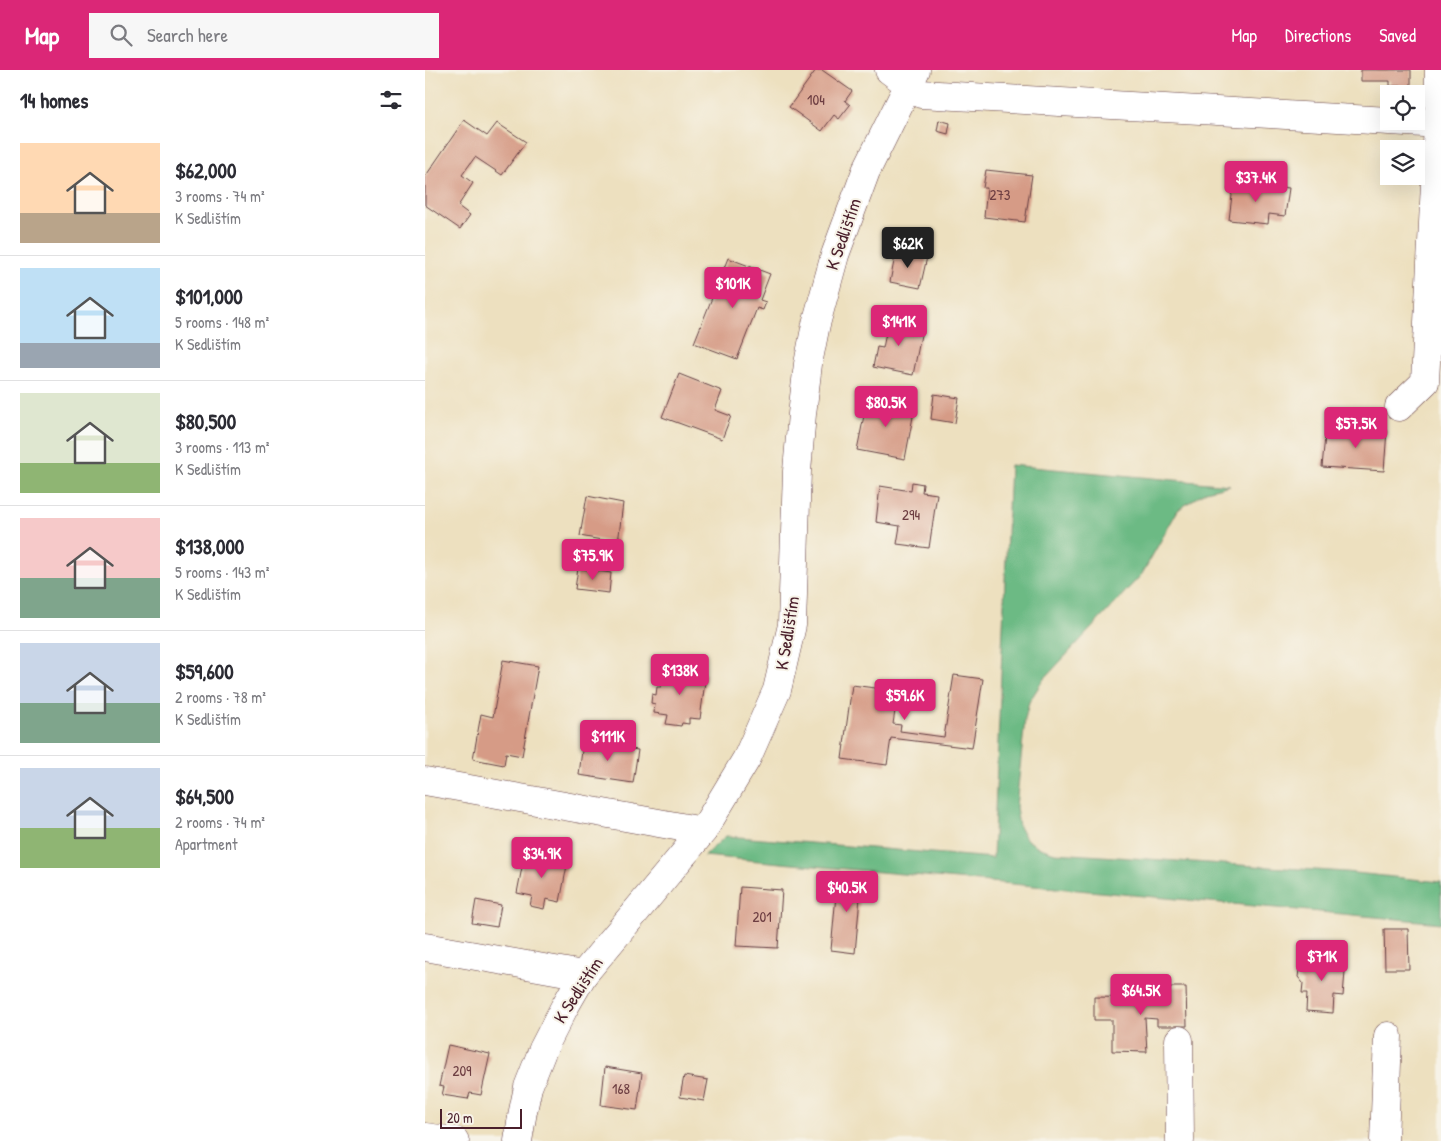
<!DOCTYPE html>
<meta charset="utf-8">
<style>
:root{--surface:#fff;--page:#f7f7f7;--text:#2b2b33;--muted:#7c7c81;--line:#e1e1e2;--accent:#db2777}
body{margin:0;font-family:"Patrick Hand",sans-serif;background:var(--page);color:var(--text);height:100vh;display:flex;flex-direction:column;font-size:19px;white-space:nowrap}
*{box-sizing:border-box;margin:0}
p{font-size:16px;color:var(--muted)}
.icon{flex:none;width:28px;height:28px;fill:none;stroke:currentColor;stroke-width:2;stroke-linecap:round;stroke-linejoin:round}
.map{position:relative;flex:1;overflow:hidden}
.details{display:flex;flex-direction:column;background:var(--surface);width:425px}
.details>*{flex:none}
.controls{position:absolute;left:955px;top:15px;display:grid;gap:10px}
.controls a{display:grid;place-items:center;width:45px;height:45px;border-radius:0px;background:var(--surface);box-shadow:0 5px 20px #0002;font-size:25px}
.scale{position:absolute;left:15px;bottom:12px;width:82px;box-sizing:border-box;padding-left:5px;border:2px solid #4a1f2b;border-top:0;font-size:14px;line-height:18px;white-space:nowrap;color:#4a1f2b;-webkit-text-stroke:4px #f7f3e8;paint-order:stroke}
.price{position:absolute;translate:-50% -42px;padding:0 11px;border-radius:5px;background:var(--accent);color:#fff;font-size:16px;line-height:32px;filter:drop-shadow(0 1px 2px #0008)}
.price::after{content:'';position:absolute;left:50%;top:30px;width:15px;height:11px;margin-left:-8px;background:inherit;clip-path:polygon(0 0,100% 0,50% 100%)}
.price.current{background:#222;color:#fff}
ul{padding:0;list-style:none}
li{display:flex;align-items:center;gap:15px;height:125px;padding:0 20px}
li+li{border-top:1px solid var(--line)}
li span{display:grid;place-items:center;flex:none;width:140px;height:100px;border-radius:0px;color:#555}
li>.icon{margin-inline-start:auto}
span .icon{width:60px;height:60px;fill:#fffc;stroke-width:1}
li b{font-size:21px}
h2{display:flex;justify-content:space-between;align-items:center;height:60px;padding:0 20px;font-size:21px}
header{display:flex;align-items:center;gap:30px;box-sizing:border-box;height:70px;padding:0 25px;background:var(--accent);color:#fff}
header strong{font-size:24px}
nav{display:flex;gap:28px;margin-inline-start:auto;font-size:18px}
.search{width:350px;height:45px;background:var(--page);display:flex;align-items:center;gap:12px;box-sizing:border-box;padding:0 18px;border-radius:0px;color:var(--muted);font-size:19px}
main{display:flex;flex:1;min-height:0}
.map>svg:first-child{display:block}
.forest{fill:#6cba84;stroke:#5b6c58}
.building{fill:#d69b86}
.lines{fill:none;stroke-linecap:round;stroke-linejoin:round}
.minor-casing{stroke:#623c41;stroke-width:29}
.minor{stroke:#fff;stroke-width:28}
.labels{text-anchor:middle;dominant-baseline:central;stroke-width:4;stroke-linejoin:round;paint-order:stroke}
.number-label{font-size:15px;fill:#6d3e42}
.street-label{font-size:18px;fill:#4a1f2b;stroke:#f7f3e8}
</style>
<header>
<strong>Map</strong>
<div class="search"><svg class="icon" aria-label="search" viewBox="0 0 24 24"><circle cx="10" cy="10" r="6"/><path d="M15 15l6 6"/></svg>Search here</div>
<nav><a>Map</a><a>Directions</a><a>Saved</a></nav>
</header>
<main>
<section class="details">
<h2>14 homes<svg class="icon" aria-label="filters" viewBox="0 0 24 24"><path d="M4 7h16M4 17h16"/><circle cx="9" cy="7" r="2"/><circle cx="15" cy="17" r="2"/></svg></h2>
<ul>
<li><span style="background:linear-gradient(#ffd9b3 70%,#b9a48a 0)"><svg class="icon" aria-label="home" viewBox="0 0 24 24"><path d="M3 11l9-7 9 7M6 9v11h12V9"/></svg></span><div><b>$62,000</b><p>3 rooms · 74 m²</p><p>K Sedlištím</p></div></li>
<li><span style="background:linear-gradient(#bfe0f5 75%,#9aa5b1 0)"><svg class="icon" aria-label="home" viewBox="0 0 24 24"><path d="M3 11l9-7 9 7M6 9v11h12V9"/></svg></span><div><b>$101,000</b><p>5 rooms · 148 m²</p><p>K Sedlištím</p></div></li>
<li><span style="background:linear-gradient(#dfe7d0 70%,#8fb573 0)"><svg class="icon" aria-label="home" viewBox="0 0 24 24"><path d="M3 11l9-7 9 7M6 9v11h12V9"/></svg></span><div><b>$80,500</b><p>3 rooms · 113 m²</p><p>K Sedlištím</p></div></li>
<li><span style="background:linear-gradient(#f6c9c9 60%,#7fa58c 0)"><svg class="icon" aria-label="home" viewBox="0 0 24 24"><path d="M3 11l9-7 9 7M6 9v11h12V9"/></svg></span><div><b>$138,000</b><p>5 rooms · 143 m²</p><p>K Sedlištím</p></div></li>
<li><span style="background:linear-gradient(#c9d6e8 60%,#7fa58c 0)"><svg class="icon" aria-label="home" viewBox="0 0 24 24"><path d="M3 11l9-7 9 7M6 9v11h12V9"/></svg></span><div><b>$59,600</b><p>2 rooms · 78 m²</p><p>K Sedlištím</p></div></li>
<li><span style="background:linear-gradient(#c9d6e8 60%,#8fb573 0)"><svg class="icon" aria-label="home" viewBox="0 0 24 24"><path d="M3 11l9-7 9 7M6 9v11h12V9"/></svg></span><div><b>$64,500</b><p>2 rooms · 74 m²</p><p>Apartment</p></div></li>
</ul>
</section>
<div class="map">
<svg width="1016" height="1071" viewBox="0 0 1016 1071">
<rect width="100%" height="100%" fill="#f7f3e8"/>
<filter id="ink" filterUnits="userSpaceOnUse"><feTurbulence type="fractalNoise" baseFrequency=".02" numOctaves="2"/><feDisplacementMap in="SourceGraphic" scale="10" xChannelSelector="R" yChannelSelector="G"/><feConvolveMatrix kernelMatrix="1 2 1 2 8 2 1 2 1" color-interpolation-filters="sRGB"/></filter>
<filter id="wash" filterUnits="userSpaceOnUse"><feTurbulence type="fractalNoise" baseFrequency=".0096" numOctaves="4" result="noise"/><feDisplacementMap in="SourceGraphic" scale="20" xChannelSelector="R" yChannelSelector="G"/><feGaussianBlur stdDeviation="1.12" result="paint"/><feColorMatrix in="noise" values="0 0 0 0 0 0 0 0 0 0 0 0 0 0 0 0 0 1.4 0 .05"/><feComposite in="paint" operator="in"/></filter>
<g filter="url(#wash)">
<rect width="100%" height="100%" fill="#ede0bf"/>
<polygon class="forest" points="585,395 805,415 781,421 753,440 717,504 618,610 604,632 600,649 591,737 594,757 602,770 615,778 630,783 921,802 1016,812 1016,853 279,786 301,766 568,788"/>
<g id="blocks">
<g class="building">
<polygon points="391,0 397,0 427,21 420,31 425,35 414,49 409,45 397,61 364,37"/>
<polygon points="936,0 986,0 986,16 965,16 965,11 936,11"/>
<polygon points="39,50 62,66 72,53 101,72 77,105 50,87 37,105 48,113 33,136 45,145 35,159 0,135 0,107"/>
<polygon points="514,50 525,53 523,64 512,61"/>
<polygon points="561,100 607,105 600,152 559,147 562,118 558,118"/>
<polygon points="809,110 816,111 820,115 846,119 846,116 864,118 860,146 844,144 843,154 804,150 807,125 803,120 804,113"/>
<polygon points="471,181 502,187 495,218 465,212"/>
<polygon points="303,188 345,204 335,230 341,232 338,240 332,238 312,289 269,273"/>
<polygon points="464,248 498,255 488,305 448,297 452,277 458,278"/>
<polygon points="254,304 297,321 290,340 306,346 297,369 237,347"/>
<polygon points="509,324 534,328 530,353 506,349"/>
<polygon points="443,326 490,336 480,389 432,380"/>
<polygon points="913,357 962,360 959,401 897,397 900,366 910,366 913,363"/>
<polygon points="487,412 498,414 497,422 512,424 504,478 472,474 475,456 451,452 455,416 486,421"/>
<polygon points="162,426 198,433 193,473 155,466"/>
<polygon points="153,498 186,503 184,523 150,519"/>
<polygon points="78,590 113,596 97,686 81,683 79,695 48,689 56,644 68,647"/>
<polygon points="239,598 281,604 275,649 264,648 264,654 257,653 256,656 241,654 243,645 229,643 230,634 226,633 227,624 231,625 232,617 236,617"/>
<polygon points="529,605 558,609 547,678 466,668 462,695 417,689 427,615 473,621 468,654 476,655 475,661 519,667"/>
<polygon points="158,672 213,680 208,713 154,705"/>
<polygon points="100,782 143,790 135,832 121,829 119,839 105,836 107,826 92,823"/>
<polygon points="413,803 437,805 430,883 406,880"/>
<polygon points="315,817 357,820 353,878 311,876"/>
<polygon points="51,830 76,835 72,857 47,853"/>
<polygon points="959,859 983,859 984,899 960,899"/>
<polygon points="880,886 921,889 918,926 909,925 908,943 881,941 882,923 877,923 878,913 873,907 874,900 879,896"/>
<polygon points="733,917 761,917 762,956 732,956 732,949 720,948 722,982 687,981 687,950 669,950 669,927 733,928"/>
<polygon points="23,975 65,984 56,1025 45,1023 43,1029 17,1025 19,1017 14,1016"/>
<polygon points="180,997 217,1003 212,1040 176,1035"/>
<polygon points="259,1006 283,1010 279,1031 255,1027"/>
</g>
</g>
</g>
<g filter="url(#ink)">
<use href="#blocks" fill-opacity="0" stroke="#623c41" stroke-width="1"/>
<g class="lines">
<defs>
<g id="minor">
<polyline points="464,0 496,24 1016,54"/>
<polyline points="974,337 1000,312 1013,54 1014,0"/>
<polyline points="0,711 278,761"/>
<polyline points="0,877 158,905"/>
<polyline points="754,970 755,1071"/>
<polyline points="0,1067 30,1071"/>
<polyline points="93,1071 98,1041 103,1017 118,979 139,938 158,905 278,761 322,688 352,620 367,555 372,401 377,344 383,294 391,254 410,185 441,101 491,0"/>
<polyline points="959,1071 963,966"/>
</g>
</defs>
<use href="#minor" class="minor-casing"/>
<use href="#minor" class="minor"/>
</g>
</g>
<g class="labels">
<g class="number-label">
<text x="391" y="29">104</text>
<text x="575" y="124">273</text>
<text x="486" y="444">294</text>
<text x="337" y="846">201</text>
<text x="37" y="1000">209</text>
<text x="196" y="1018">168</text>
</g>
<g class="street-label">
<text transform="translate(418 164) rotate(-71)">K Sedlištím</text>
<text transform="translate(362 563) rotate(-81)">K Sedlištím</text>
<text transform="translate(153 920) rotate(-57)">K Sedlištím</text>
</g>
</g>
</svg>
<div class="controls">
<a><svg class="icon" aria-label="locate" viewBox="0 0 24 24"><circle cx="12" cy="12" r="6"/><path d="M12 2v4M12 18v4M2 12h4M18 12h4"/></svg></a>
<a><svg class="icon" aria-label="layers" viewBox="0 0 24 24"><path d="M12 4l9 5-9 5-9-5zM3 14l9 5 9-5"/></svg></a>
</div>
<div class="scale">20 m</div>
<b class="price" style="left:831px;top:133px">$37.4K</b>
<b class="price current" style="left:483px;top:199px">$62K</b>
<b class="price" style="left:308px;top:239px">$101K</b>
<b class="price" style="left:474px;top:277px">$141K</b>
<b class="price" style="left:461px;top:358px">$80.5K</b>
<b class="price" style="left:931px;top:379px">$57.5K</b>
<b class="price" style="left:168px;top:511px">$75.9K</b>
<b class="price" style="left:255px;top:626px">$138K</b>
<b class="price" style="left:480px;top:651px">$59.6K</b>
<b class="price" style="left:183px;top:692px">$111K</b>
<b class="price" style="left:117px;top:809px">$34.9K</b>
<b class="price" style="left:422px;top:843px">$40.5K</b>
<b class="price" style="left:897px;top:912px">$71K</b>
<b class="price" style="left:716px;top:946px">$64.5K</b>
</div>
</main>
